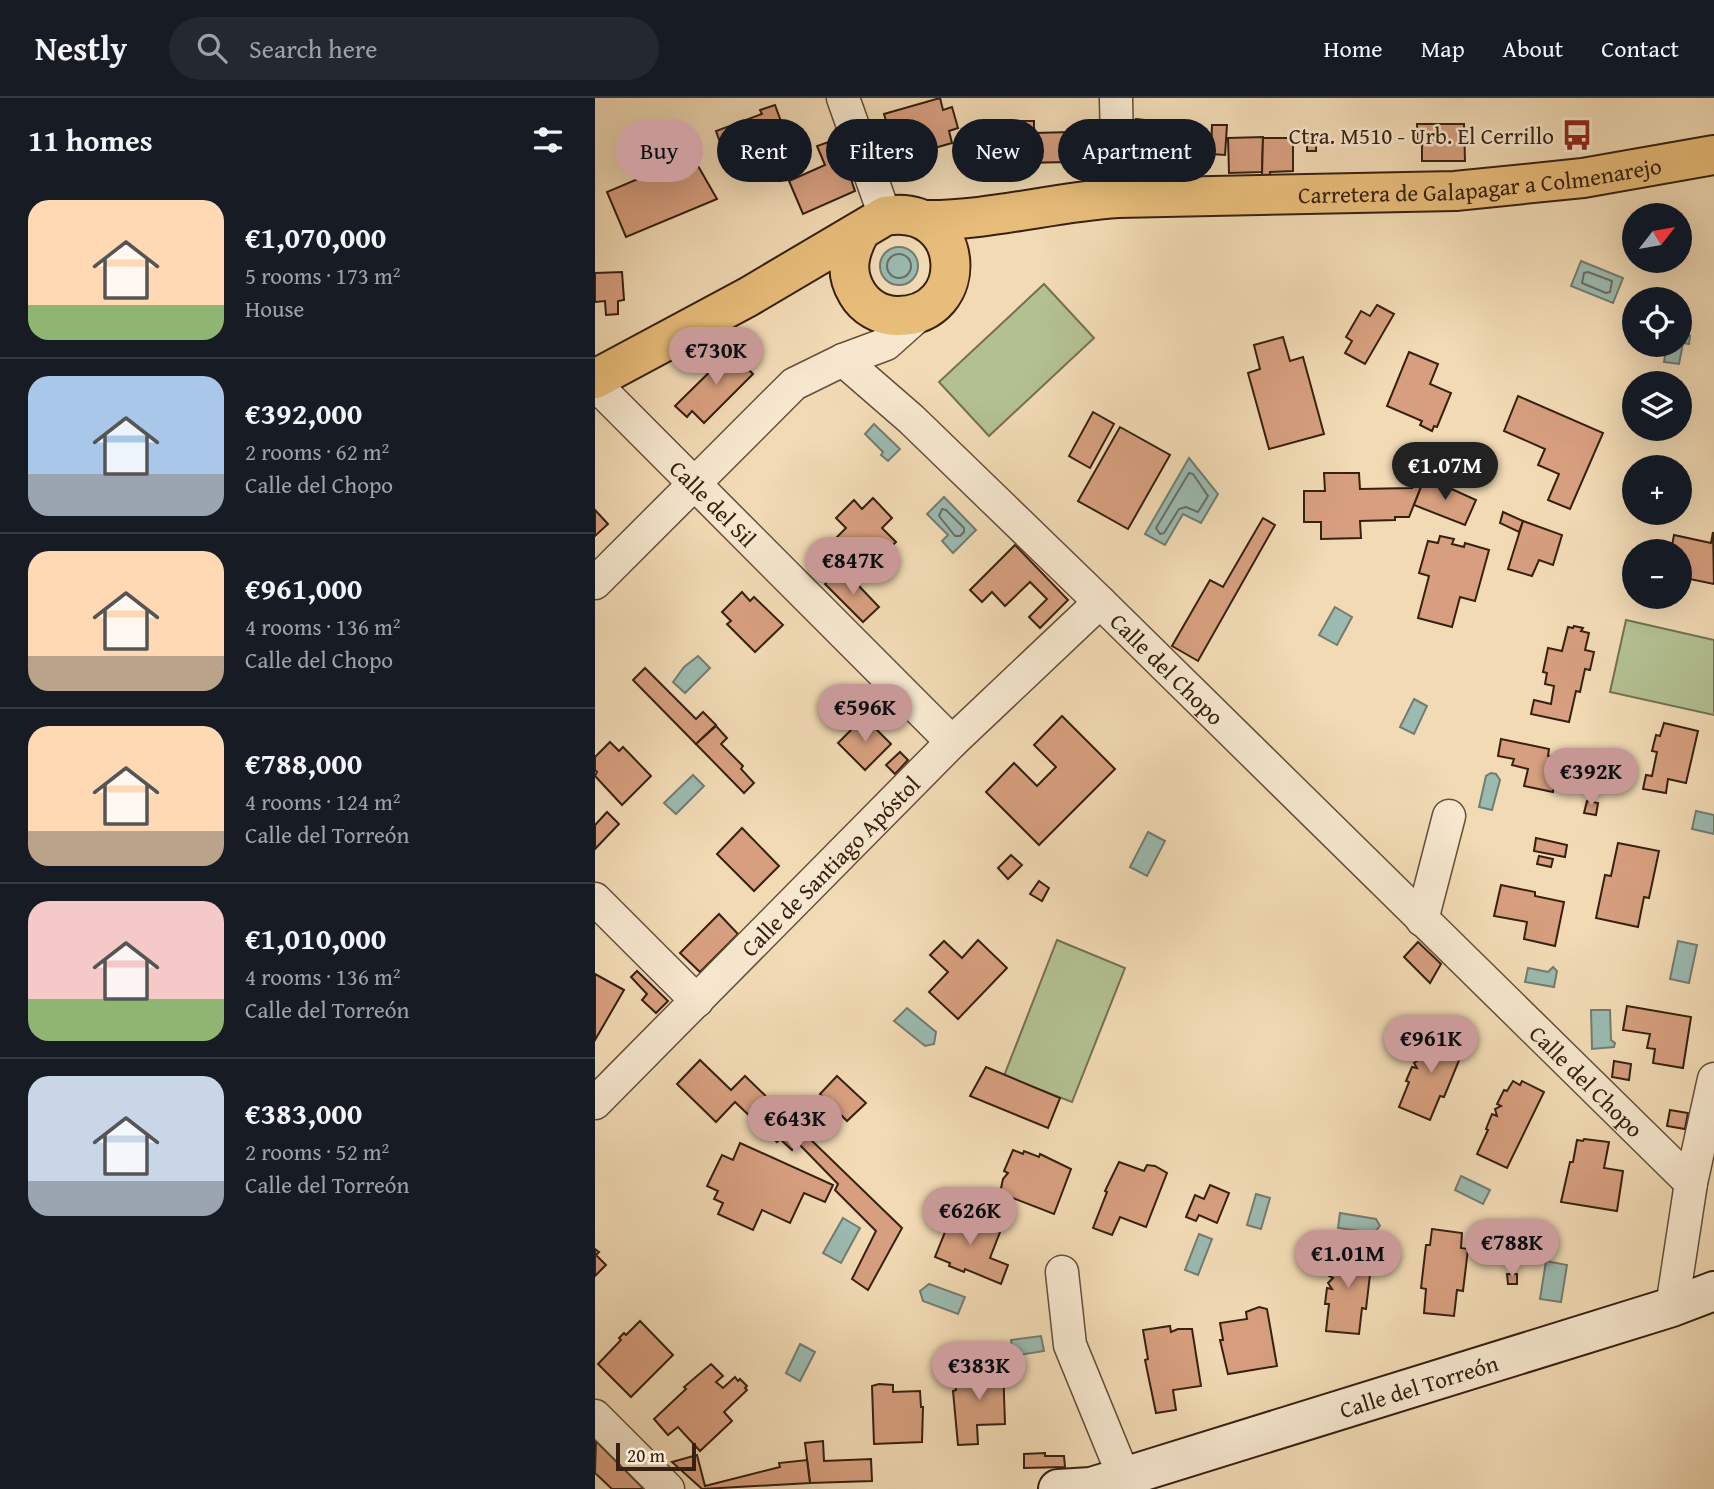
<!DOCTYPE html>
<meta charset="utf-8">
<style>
:root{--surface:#171b24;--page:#242831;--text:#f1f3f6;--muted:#9ea1a6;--line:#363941;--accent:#c59692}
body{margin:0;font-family:"Gentium Book Plus",serif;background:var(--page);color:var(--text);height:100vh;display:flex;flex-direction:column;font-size:26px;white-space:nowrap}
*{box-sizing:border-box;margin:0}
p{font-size:23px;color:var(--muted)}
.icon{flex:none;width:38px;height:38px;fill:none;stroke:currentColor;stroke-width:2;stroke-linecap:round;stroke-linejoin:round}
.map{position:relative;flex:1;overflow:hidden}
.panel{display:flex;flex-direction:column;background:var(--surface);width:595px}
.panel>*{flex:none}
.banner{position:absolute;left:21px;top:21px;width:665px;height:63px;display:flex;gap:14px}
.needle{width:46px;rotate:59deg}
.buttons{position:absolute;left:1027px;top:105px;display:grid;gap:14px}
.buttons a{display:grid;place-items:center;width:70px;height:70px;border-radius:50%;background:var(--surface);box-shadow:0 7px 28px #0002;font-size:35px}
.scale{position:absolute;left:21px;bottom:18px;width:80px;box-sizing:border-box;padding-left:7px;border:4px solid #372010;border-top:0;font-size:19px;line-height:24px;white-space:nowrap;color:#372010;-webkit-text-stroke:5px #f6e7ce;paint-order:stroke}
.price{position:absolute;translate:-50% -60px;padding:0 16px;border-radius:24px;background:var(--accent);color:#111;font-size:23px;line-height:46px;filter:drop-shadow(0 2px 4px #0008)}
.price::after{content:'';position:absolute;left:50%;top:42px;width:21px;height:16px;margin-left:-10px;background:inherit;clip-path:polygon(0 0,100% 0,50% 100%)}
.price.current{background:#222;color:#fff}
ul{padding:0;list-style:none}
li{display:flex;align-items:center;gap:21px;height:175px;padding:0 28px}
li+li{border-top:2px solid var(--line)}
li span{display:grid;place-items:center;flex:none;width:196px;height:140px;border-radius:21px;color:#555}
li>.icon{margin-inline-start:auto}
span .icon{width:84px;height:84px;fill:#fffc;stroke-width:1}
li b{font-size:30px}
h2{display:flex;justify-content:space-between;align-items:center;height:84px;padding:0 28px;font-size:30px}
.tag{padding:0 24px;border-radius:32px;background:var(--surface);box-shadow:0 7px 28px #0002;font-size:24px;line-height:63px}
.tag.current{background:var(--accent);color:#111}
header{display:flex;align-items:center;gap:42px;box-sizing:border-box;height:98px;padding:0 35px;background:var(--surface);border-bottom:2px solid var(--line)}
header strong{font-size:33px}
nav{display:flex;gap:38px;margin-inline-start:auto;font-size:24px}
.search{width:490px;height:63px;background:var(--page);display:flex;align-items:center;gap:18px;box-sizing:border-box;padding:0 24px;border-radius:38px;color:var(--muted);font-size:26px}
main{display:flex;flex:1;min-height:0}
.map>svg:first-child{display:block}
.green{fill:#b3c192;stroke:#757051;stroke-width:2}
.water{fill:#9bbab0;stroke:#737c70;stroke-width:2}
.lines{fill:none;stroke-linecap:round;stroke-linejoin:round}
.shore{stroke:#696d60;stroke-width:2}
.building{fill:#d79f7f;stroke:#372010;stroke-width:2}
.street-casing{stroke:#664e39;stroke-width:35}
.secondary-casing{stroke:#372010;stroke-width:42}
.primary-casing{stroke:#372010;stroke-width:42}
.street{stroke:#f6e7ce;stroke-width:32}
.secondary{stroke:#f6e7ce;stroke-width:38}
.primary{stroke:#e8bd7a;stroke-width:38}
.labels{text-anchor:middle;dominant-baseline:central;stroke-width:5;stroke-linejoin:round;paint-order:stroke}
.poi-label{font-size:23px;fill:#372010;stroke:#f6e7ce;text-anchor:end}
.street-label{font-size:23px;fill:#372010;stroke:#f6e7ce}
</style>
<header>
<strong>Nestly</strong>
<div class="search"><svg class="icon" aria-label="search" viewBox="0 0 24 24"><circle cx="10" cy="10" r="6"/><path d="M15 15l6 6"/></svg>Search here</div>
<nav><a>Home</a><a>Map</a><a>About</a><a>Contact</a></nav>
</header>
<main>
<section class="panel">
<h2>11 homes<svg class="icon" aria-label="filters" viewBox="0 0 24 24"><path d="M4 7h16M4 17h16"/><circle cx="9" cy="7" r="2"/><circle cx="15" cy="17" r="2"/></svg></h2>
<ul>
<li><span style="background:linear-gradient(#ffd9b3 75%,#8fb573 0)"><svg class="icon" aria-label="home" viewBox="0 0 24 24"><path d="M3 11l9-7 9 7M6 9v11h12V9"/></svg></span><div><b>€1,070,000</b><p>5 rooms · 173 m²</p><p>House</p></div></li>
<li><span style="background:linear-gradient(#a9c7e8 70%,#9aa5b1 0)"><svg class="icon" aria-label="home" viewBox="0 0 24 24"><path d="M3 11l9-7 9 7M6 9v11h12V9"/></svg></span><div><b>€392,000</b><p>2 rooms · 62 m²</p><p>Calle del Chopo</p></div></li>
<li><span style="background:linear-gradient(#ffd9b3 75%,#b9a48a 0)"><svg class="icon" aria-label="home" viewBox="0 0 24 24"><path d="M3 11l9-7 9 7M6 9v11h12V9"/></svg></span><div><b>€961,000</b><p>4 rooms · 136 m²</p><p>Calle del Chopo</p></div></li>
<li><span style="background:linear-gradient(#ffd9b3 75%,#b9a48a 0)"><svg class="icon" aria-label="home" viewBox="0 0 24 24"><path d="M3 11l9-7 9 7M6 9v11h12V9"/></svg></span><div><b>€788,000</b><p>4 rooms · 124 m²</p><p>Calle del Torreón</p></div></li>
<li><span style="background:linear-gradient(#f6c9c9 70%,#8fb573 0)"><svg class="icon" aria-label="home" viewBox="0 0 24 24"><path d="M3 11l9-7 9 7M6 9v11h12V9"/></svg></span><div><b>€1,010,000</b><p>4 rooms · 136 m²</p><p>Calle del Torreón</p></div></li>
<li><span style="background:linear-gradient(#c9d6e8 75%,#9aa5b1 0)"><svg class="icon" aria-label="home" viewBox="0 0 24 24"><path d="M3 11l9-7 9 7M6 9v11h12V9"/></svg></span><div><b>€383,000</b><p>2 rooms · 52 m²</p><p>Calle del Torreón</p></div></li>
</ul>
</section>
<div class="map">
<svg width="1119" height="1391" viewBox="0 0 1119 1391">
<rect width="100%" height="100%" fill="#f1dab4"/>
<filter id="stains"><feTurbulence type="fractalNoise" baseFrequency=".00286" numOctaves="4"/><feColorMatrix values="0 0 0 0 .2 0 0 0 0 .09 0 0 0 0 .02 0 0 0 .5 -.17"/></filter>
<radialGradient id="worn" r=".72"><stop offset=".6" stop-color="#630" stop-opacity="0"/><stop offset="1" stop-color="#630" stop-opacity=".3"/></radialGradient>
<g class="green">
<polygon points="449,186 499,240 394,338 344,284"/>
<polygon points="1031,522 1119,542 1119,617 1015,594"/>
<polygon points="462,842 530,870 477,1004 409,978"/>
</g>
<g class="water">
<circle cx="304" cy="168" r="19"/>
<polygon points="986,163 1028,180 1018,205 976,188"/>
<polygon points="1085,236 1095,238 1094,246 1088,245 1084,266 1069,264 1072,247 1085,247"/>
<polygon points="279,326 305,351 293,363 286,357 288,354 270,336"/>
<polygon points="847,346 891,363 883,385 838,368"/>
<polygon points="594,360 623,396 606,425 588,416 570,447 550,436"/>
<polygon points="349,399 381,432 358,455 347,443 353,437 332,416"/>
<polygon points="740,509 757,519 742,547 724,537"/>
<polygon points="103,558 115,570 90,595 78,584 89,569"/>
<polygon points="819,601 832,608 819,636 805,629"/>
<polygon points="896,675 901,676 905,682 897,712 884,709 891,678"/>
<polygon points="98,677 109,688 81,716 69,705"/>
<polygon points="1101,713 1119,717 1119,736 1097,731"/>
<polygon points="553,734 570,743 552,778 535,769"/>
<polygon points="1083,843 1102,847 1094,885 1075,881"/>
<polygon points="958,869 962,873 959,889 930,884 933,870 953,874"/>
<polygon points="312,910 341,934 339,946 330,948 299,923"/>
<polygon points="996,912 1015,912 1016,942 1020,945 1019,949 997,951"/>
<polygon points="866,1078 895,1092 888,1106 860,1092"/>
<polygon points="661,1096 675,1100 666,1131 652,1127"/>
<polygon points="745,1115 781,1121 785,1128 779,1135 743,1130"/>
<polygon points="248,1120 265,1130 246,1165 228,1155"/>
<polygon points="604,1136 617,1141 603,1177 590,1172"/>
<polygon points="951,1163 972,1167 966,1204 945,1201"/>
<polygon points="334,1186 370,1199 363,1216 328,1203 325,1193"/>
<polygon points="446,1238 449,1253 418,1258 416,1242"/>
<polygon points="205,1246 220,1254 205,1283 191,1275"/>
</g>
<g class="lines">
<g class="shore">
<circle cx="304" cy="168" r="12"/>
<polygon points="993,174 1017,183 1015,194 1011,195 987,185 989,175"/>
<polygon points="854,356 880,366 880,373 876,375 850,365 850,358"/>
<polygon points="594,375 598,376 613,398 603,414 591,409 584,411 569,435 565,436 561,430"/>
<polygon points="347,411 351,412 369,430 369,434 365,438 360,438 344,418"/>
</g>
</g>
<g class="building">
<polygon points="345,0 348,12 357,9 363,30 354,33 357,45 301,61 289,16"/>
<polygon points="180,7 191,37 177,42 182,55 135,72 121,33 167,16 165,12"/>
<polygon points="541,21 576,25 575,36 582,36 582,68 540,67"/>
<polygon points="422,23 439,23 439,35 476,34 477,64 423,65"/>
<polygon points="822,26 869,26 870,63 827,63 827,46 822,47"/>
<polygon points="617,27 632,27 630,57 616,56"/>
<rect x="712" y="37" width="9" height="16"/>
<polygon points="668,39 667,74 634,75 633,40"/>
<polygon points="87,40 122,101 31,139 12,94 83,64 74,46"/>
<polygon points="668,40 698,40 698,73 675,74 675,77 667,77"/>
<polygon points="242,41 260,93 208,116 194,83 230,67 222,48"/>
<polygon points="27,174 29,202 23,203 23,216 11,217 10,203 0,204 0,175"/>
<polygon points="782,207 799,216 770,266 750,255 757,243 751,239 766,213 775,218"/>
<polygon points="688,239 695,263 708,259 729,336 674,351 653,275 665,271 659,247"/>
<polygon points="141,248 152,259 146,264 158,276 109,325 97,313 92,319 80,308"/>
<polygon points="814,254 843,266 835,286 856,295 842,329 839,328 837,333 825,327 827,323 792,308"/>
<polygon points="923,298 1008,335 975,411 953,402 964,376 943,367 950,351 909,333"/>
<polygon points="498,314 519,326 495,370 474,358"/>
<polygon points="525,329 575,357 533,431 483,403"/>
<polygon points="804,359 826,368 823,376 803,368"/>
<polygon points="817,373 830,379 814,419 800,419 800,422 765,423 766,440 726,441 726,424 709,424 709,393 730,393 729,375 764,375 765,391 817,390"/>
<polygon points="830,379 881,402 870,427 819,407"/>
<polygon points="278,400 297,420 287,430 301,444 272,472 241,440 251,430 241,420 259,402 267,411"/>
<polygon points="0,412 13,426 0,438"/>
<polygon points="908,414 928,423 924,434 905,425"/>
<polygon points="668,420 680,427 603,563 577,548 615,482 628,489"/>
<polygon points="928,423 967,437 958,467 944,462 937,478 913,471"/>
<polygon points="1118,434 1119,486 1085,479 1085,453 1076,453 1079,437 1116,445"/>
<polygon points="845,438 859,441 857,446 869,449 870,445 894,452 880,503 865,499 857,529 823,520 834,478 824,475 833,443 843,445"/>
<polygon points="420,447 473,502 445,530 434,519 452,501 435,484 410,508 397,494 387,504 375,492"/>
<polygon points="243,474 258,490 262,486 284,509 268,524 230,486"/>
<polygon points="147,494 155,503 159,499 188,527 160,554 132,526 136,523 127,514"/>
<polygon points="979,528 988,530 986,533 994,535 990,552 999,554 995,572 990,571 985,594 981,593 974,624 936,616 939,602 956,606 959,588 950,586 952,575 948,574 953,550 967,553 973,529 978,530"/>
<polygon points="50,570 101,621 108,614 121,627 101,646 38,582"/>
<polygon points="467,618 520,671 444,747 391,694 419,665 442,688 461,669 439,647"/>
<polygon points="269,619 296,646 270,672 243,645"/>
<polygon points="1069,625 1103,633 1091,685 1073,681 1071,695 1048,691 1051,677 1057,678 1062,654 1057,653 1061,637 1065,638"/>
<polygon points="121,628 132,640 126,646 148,668 146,671 159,685 149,695 101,646"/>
<polygon points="906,641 954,651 953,658 965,660 967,654 978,657 970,692 959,689 958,694 929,688 933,671 917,667 919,661 903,658"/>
<polygon points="15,644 24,653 28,649 56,678 27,707 0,678 2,674 0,672 0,659"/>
<polygon points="305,654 313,662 300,676 291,667"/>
<polygon points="992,703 1003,705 1001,717 989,715"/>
<polygon points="12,714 24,726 0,751 0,727"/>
<polygon points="147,730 184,768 159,793 122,756"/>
<polygon points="941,740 972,747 970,759 939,753"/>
<polygon points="1023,745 1064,753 1054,800 1049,799 1043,829 1001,820 1010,777 1016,778"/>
<polygon points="416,757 427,767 413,781 403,770"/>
<polygon points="944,758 958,761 956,769 942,766"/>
<polygon points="444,783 454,790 447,803 435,796"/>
<polygon points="906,787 940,794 940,798 969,804 960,848 929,841 932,824 899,818"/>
<polygon points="124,816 143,836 105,874 85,855"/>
<polygon points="383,842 412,870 363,921 334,894 353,874 335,857 349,843 367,860"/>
<polygon points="823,844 846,866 835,885 809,859"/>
<polygon points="42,873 73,903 61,915 47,902 52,896 36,879"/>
<polygon points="0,876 29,892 0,942"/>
<polygon points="1032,908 1096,919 1088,970 1058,965 1060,951 1052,950 1055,936 1028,932"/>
<polygon points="836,934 844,938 846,934 867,943 861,958 865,960 849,999 845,998 835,1022 804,1009 814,984 811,983 817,969 822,970 819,965 826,960 822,958 828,943 831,945"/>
<polygon points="105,962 136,992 150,978 307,1130 273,1192 257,1181 281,1133 240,1092 243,1086 203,1045 197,1052 185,1041 182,1044 140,1004 121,1024 82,986"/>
<polygon points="1019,963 1036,966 1034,982 1017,979"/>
<polygon points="391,969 465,1000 453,1030 375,998"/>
<polygon points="242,978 271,1005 252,1023 225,996"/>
<polygon points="918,983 925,987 927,983 949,994 912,1070 882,1056 893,1032 891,1031 897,1016 902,1018 900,1011 906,1008 902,1006 909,992 912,993"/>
<polygon points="1075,1012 1093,1015 1090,1031 1072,1028"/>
<polygon points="989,1041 1014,1044 1009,1070 1028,1073 1022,1113 966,1104 975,1064 978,1064 982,1042 988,1043"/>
<polygon points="145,1045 238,1087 230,1104 209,1095 195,1125 167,1112 158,1132 123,1116 128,1105 119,1101 123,1093 112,1088 127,1057 138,1062"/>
<polygon points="418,1052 428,1056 429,1053 444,1059 445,1056 476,1071 459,1116 405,1095 408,1081 413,1075 409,1073"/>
<polygon points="524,1064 549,1073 552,1067 560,1068 572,1075 551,1129 525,1119 517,1137 498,1130 512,1094 510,1093"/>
<polygon points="615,1087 634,1095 622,1125 604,1117 601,1123 591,1119 600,1097 609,1101"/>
<polygon points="352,1112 405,1134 395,1160 413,1167 406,1186 370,1171 369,1174 354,1168 355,1165 340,1159 350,1134 344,1131 344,1124"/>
<polygon points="837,1131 867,1135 866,1150 873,1151 868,1193 862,1192 859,1218 829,1215 831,1191 826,1190 831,1147 835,1147"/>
<polygon points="750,1149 773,1152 771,1168 776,1168 771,1211 767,1210 764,1236 731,1233 734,1206 730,1206 732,1190 737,1191 733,1185 738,1180 734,1178 735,1163 739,1163 741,1152 749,1153"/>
<polygon points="0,1151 4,1154 1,1157 11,1167 0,1178"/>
<polygon points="912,1176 922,1176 922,1186 913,1186"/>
<polygon points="664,1209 672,1211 682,1268 633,1276 625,1242 628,1242 625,1225 652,1221 651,1214"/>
<polygon points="45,1223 78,1257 36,1299 3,1266 26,1242 24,1240 29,1235 31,1237"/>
<polygon points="575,1228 576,1234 583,1231 597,1231 606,1288 578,1292 581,1312 561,1315 550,1262 553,1261 548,1232"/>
<polygon points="116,1266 128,1278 121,1284 128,1290 140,1279 143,1283 145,1281 152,1288 150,1290 152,1292 129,1314 137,1323 105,1353 83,1329 73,1337 59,1321 91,1291 89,1289"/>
<polygon points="394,1266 408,1268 410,1326 382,1327 383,1346 363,1347 358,1293 361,1292 360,1276 387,1276 387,1268"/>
<polygon points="284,1286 298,1287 298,1294 325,1293 326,1309 328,1309 327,1344 279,1346 277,1288"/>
<polygon points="1,1343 49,1391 17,1391 0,1375"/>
<polygon points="228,1343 229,1363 276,1361 277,1383 215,1385 210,1345"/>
<polygon points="450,1355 450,1358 469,1358 470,1369 429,1370 429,1356"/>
<polygon points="102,1357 110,1388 185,1369 184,1365 212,1362 215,1385 107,1391 77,1364"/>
</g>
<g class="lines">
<defs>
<g id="street">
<polyline points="248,0 290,118"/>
<polyline points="521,0 523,100"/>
<path id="s1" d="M248 262 316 321 505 504 1096 1085"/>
<path id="s2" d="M0 286 357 644"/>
<polyline points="0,485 199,286 248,262 291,246 328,213"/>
<polyline points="0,801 102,903"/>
<polyline points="827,822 854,718"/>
<path id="s3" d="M0 1005 357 644 505 504"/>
<polyline points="467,1174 475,1247 529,1379"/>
<polyline points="1077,1209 1096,1085 1119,981"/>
<polyline points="0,1318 73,1391"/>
</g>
<g id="secondary">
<path id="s4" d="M463 1391 496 1389 529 1379 1077 1209 1119 1193"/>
</g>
<g id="primary">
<path id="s5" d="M329 122C394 123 458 104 523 100L860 93 988 80 1119 57"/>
<path d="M0 281 153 199 290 118C372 104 378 219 302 218 286 218 270 209 262 195 249 174 254 154 265 134"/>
</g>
</defs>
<use href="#street" class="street-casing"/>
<use href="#secondary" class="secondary-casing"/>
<use href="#primary" class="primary-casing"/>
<use href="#street" class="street"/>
<use href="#secondary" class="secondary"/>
<use href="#primary" class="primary"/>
</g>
<defs>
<symbol id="bus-bare" viewBox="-9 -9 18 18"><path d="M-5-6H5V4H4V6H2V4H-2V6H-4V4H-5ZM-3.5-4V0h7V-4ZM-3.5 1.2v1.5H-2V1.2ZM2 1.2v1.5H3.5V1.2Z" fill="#8f2418" stroke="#f6e7ce" stroke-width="2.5" paint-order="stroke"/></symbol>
</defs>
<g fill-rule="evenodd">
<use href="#bus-bare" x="960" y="15" width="44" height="44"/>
</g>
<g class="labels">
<g class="poi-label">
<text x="959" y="37">Ctra. M510 - Urb. El Cerrillo</text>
</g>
<g class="street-label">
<text stroke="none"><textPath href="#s5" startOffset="558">Carretera de Galapagar a Colmenarejo</textPath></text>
<text stroke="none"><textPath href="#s2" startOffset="168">Calle del Sil</textPath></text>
<text stroke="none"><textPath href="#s1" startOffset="448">Calle del Chopo</textPath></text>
<text stroke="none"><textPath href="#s3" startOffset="334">Calle de Santiago Apóstol</textPath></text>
<text stroke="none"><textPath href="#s1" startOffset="1036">Calle del Chopo</textPath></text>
<text stroke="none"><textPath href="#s4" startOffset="376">Calle del Torreón</textPath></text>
</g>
</g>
<rect width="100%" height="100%" filter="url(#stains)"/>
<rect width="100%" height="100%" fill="url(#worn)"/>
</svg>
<div class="buttons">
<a><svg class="needle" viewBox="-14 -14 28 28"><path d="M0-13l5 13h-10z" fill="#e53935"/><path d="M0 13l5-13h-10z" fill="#9ea1a6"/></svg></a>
<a><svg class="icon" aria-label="locate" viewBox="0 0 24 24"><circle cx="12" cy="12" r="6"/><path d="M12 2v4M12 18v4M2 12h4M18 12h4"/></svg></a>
<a><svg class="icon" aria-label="layers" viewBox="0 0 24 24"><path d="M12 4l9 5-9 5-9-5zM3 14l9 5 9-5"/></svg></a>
<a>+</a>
<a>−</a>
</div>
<div class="scale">20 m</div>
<b class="price" style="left:121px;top:289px">€730K</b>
<b class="price current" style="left:850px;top:404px">€1.07M</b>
<b class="price" style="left:258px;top:499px">€847K</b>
<b class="price" style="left:270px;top:646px">€596K</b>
<b class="price" style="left:996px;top:710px">€392K</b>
<b class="price" style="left:836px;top:977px">€961K</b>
<b class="price" style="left:200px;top:1057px">€643K</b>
<b class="price" style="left:375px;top:1149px">€626K</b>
<b class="price" style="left:917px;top:1181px">€788K</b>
<b class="price" style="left:753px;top:1192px">€1.01M</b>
<b class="price" style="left:384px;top:1304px">€383K</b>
<div class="banner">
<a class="tag current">Buy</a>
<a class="tag">Rent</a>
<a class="tag">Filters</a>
<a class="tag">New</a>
<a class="tag">Apartment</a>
</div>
</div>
</main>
